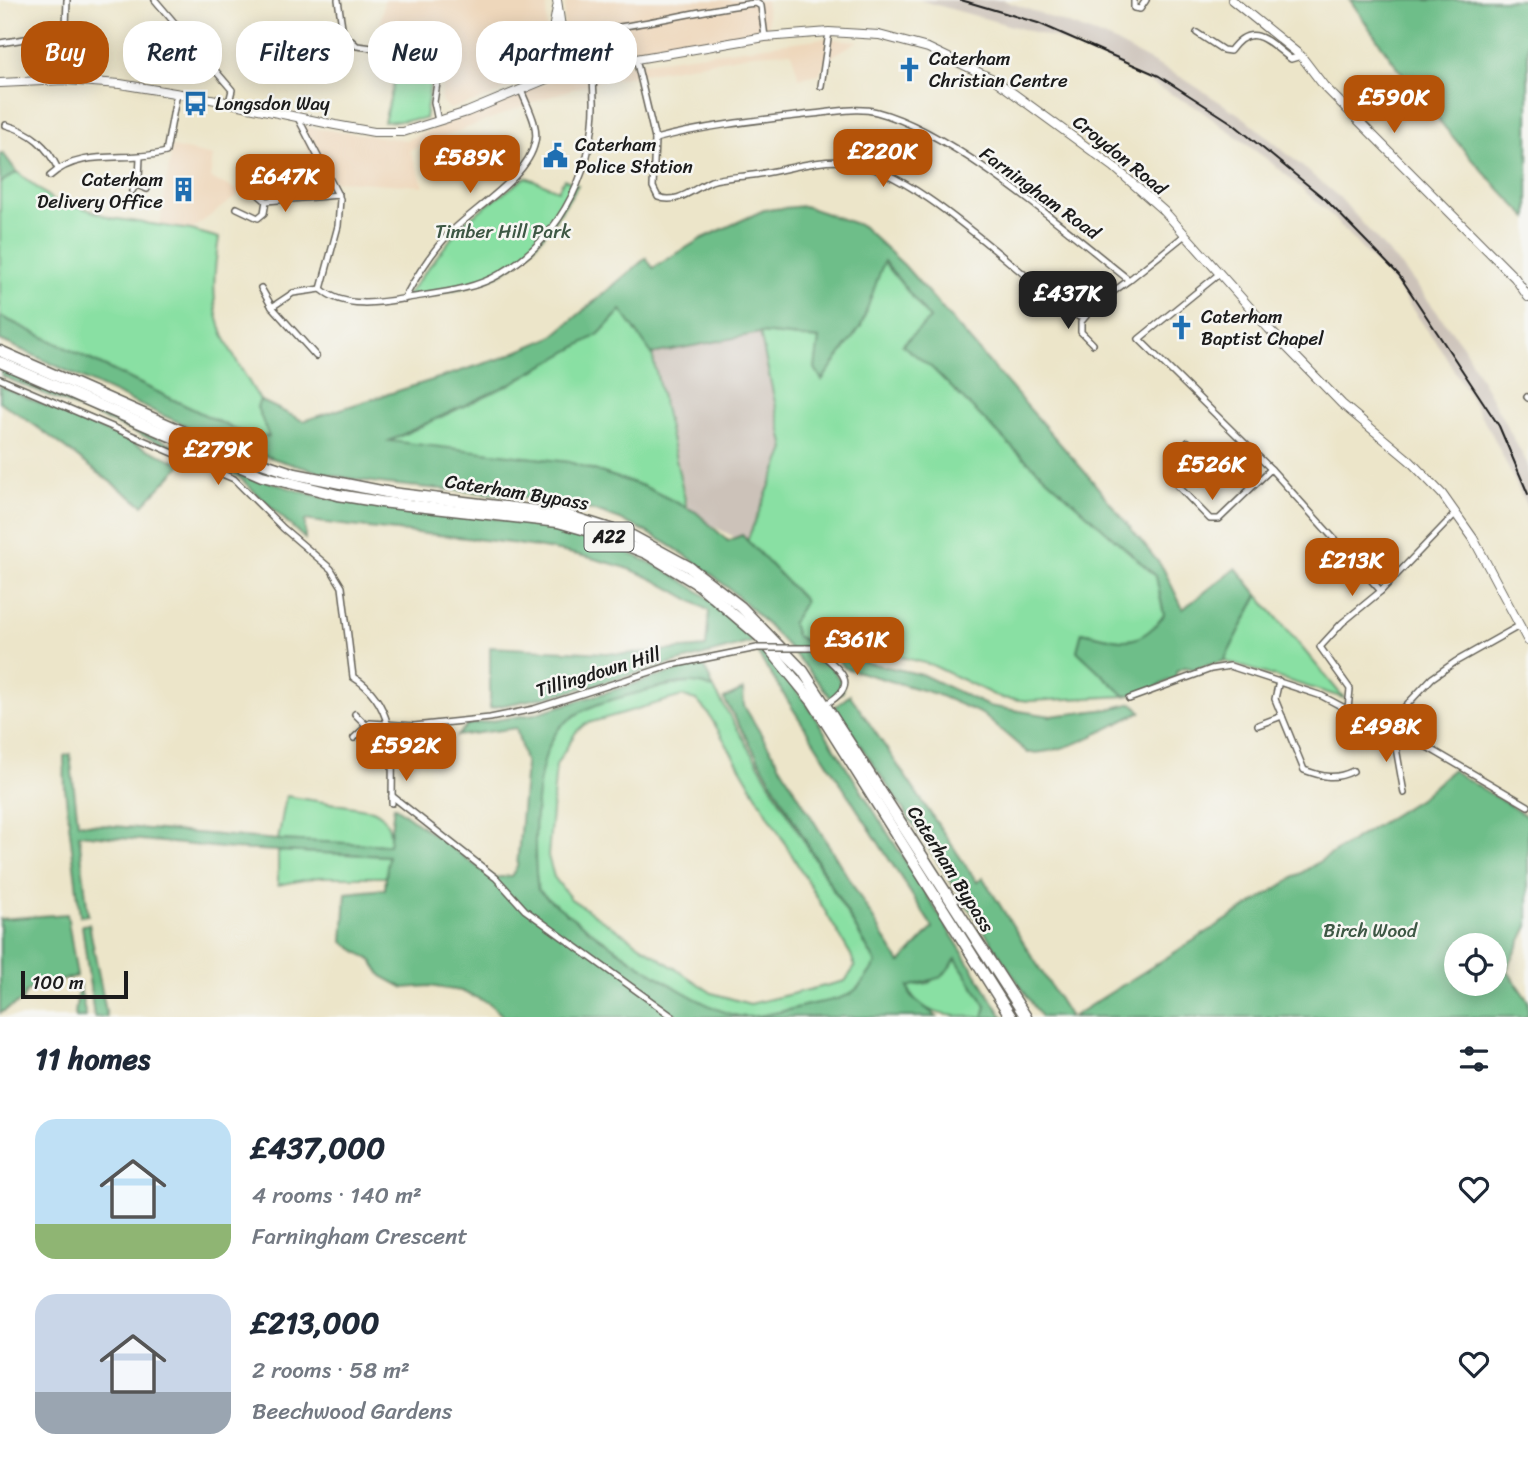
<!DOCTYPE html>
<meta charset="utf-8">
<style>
:root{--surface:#fff;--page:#f2f2f3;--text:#1f2937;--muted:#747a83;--accent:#b45309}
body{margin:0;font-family:Sriracha,sans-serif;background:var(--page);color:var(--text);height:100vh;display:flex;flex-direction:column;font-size:26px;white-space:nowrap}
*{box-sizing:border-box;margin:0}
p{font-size:23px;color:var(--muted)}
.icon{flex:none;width:38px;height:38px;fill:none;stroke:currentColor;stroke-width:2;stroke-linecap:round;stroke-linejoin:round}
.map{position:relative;height:1017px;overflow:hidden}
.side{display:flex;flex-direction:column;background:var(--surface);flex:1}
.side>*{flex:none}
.banner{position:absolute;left:21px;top:21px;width:700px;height:63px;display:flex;gap:14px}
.controls{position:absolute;left:1444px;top:933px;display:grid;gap:14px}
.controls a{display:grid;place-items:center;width:63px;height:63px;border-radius:50%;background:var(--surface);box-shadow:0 4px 18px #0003;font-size:35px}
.scale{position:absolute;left:21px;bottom:18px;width:107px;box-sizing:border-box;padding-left:7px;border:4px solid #1c1c1c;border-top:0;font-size:19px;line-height:24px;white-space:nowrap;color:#1c1c1c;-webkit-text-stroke:5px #f6f6f2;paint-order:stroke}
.price{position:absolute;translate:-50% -60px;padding:0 16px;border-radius:14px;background:var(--accent);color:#fff;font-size:23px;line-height:46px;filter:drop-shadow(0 2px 4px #0008)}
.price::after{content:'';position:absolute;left:50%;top:42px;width:21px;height:16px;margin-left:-10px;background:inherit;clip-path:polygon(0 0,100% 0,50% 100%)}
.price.on{background:#222;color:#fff}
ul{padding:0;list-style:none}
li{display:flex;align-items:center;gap:21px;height:175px;padding:0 35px}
li span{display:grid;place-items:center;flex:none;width:196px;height:140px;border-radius:21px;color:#555}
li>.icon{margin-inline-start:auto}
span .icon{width:84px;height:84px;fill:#fffc;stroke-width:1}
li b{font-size:30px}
h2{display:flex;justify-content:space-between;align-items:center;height:84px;padding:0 35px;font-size:30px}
.chip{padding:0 24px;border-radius:28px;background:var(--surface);box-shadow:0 4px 18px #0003;font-size:24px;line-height:63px}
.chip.on{background:var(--accent);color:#fff}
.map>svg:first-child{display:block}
.built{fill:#eed7bb}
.industrial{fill:#ccc2b9}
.green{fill:#89e0a3;stroke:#527e60;stroke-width:2;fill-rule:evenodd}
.forest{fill:#6ebe89;stroke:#456d52;stroke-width:2;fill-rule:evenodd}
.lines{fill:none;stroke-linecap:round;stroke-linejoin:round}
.street-casing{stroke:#656259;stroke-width:8}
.secondary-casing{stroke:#656259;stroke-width:10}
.highway-casing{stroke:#656259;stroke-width:13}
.street{stroke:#fff;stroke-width:5}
.secondary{stroke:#fff;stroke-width:8}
.highway{stroke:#fff;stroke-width:10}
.rail{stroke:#1c1c1c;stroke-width:2}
.street-bridge-casing{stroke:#656259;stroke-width:8;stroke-linecap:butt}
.street-bridge{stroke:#fff;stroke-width:5}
.labels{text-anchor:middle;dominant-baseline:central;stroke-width:5;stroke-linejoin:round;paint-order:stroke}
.shield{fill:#f6f6f2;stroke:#5d5d5c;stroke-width:2}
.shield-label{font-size:18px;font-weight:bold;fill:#1c1c1c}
.poi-label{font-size:19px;fill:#1c1c1c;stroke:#f6f6f2;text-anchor:start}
.street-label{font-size:19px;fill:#1c1c1c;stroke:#f6f6f2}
.park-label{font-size:19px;fill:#3d5744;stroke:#f6f6f2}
</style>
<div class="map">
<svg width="1528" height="1017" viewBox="0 0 1528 1017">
<rect width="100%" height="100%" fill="#f6f6f2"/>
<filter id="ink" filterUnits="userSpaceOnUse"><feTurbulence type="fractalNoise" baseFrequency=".0143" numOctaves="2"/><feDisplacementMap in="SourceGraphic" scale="14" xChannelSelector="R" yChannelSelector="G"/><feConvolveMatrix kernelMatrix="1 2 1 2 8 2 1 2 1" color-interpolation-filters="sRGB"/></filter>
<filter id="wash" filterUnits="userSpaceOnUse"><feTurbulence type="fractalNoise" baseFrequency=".00686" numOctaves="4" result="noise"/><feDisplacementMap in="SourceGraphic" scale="28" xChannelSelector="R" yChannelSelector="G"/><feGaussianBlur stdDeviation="1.57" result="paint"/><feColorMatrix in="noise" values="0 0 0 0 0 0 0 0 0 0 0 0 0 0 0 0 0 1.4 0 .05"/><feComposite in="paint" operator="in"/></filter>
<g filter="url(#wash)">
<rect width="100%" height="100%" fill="#ece5c9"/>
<g class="built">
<polygon points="384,0 547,0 546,51 530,77 490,97 450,109 441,101 446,62 442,48 378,42"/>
<polygon points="575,0 766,0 769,34 577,56 566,48 563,30 565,4"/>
<polygon points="824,38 858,41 826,60 819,74 799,78 791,52 754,54 588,84 537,101 410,150 424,186 323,180 296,126 407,140 572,72"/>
<polygon points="172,147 213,156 210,178 242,192 191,230 160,226"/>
</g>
<g class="industrial">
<polygon points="919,0 1003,0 1109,39 1184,79 1243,117 1340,198 1411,278 1463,346 1528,465 1528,509 1493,436 1445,355 1396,286 1327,211 1276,166 1199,109 1117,65 1055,38"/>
<polygon points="760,333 785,449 746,543 690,514 652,354"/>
</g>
<g class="green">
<polygon points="401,55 427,57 433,65 425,119 384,122"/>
<path d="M17 172 54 201 67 202 111 218 191 230 219 238C206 318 220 334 260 400L257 407 270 437 236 430 0 316V183Z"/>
<path d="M526 177 558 190 564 179 578 185C557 218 535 255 499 274 472 290 435 292 404 299L464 222Z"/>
<path d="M883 261 930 319 903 345 932 368 1013 448 1156 576 1164 615C1137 651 1121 640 1082 632L1077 651 1125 696 1030 701 1000 698 932 665 870 649 806 641 796 636 792 623 746 543 785 449 760 333 820 339 815 368 822 380 861 326Z"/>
<polygon points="621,310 652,354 687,508 643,486 569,462 388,442 510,384 599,334"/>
<polygon points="1258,595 1344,698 1224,661"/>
<path d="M701 682 714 689 876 963C854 999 848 997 808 1005 788 1010 765 1017 745 1017 703 1016 573 921 538 890 531 844 531 761 563 723 584 699 669 684 701 682ZM682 696 696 700 708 713 851 955 855 967 845 981 750 1004 712 993 571 899 554 877 548 856 556 765 576 732 585 724Z"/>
<path d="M286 796 373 810C388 817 391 829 390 845L278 840Z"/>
<polygon points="278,851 389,856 386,877 319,877 278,885"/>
<path d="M956 959 986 1006 983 1017C955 1017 918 1017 908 986L929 983Z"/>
</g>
<g class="forest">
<path d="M1350 0H1528V218C1461 153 1402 77 1350 0Z"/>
<polygon points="3,153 17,172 0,183 0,154"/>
<path d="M804 206 862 226 904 265 1090 478 1163 568 1183 609 1236 568 1258 595 1224 661 1194 669 1185 667 1176 671V677L1148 691 1125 696 1077 651 1082 632C1121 640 1137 651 1164 615L1156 576 1013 448 932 368 902 345 930 319 884 261 861 326 822 380 815 368 819 339 760 333 652 354 621 310 599 334 510 384 389 441 569 462 643 486 696 512 728 541 742 535 805 601 792 623 796 636 819 648 843 685V692L831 698C772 623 696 545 604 514 575 504 540 501 510 496 453 488 393 488 337 476 219 450 110 389 0 340V316L236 430 269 437 257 407 260 400 303 421 502 358 552 337 646 258 653 268 701 239 764 210Z"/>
<path d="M1 367C103 412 202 464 310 494 355 506 405 508 451 513 569 525 673 552 756 641L568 692 490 708V647L625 654 706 647 709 611C678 593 647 573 613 564 512 535 408 536 305 520V539L238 476 2 376Z"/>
<path d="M0 386 182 464 143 505C94 472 50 433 0 402Z"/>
<path d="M756 651 769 655 807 704 1003 1017H983L986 1006 956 959 942 977 908 987 911 996 937 1017H504L489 1003 461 991 429 986 404 988 382 976 372 961 343 942 346 893 385 889 388 856 233 849 79 834 88 915 80 916 65 789 64 756 70 754 78 823 278 840 389 845 394 806 493 878 511 876 517 867 526 765 516 728 457 736 467 725 534 714 703 663 714 689C691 677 666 685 641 692 615 699 589 704 567 721 532 745 532 852 538 890 573 921 703 1015 745 1017 765 1017 788 1010 808 1005 848 997 854 999 876 963L724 699 743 690 744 706 900 963 933 928Z"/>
<path d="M834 655 923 675 988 706 1051 716 1109 709 1133 703 1141 712C1103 729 1071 753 1028 753L982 714 936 694 845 668Z"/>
<polygon points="850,695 977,882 983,878 1070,1017 1041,1017 835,707"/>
<path d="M1452 770 1528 817V926L1507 970 1528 1001V1017H1072L1419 799ZM1456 945H1494V984H1456Z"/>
<polygon points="67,914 77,976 27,991 22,1001 0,1013 0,919"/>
<polygon points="89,924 107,1017 94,1017 82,925"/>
<polygon points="79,983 86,1017 76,1017 75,1014"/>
</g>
</g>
<g filter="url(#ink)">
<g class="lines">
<defs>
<g id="street">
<polyline points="155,0 232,90 229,102"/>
<polyline points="338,0 343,33 357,46 435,56 440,64 434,102 438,121"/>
<polyline points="1134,0 1134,8 1140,9 1146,0"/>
<path d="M1197 33 1223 50 1230 51C1252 20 1268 42 1291 59L1301 56"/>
<polyline points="0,43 31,38"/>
<path d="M563 43 571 32C634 29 694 10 756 3L761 6 765 37"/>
<path d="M636 59 655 139 653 187 658 197C678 205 694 188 711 181 724 177 740 177 753 175 783 171 818 158 848 162 920 171 1017 276 1079 317L1129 280"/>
<polyline points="64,80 67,0"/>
<polyline points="821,86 829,32"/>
<path d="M298 118 340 199 338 226 321 289C345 309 379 303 408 298 437 293 474 290 500 274 571 232 605 145 591 67"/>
<path d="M6 125C31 132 47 145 58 169"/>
<path d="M655 139C707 125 759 120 813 114 833 112 857 107 877 112 954 132 1065 229 1129 280L1185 235"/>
<path d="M50 176C82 147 128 163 166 152L177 93"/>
<polyline points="245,183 266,201 339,195"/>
<polyline points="137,185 147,189"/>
<polyline points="132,191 139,179 140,157"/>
<polyline points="237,208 258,218 264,213 266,201"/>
<polyline points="1219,274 1139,339 1271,469 1381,591"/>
<polyline points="261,288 272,307 316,356"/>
<path d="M404 299C416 277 430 254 447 236 472 209 528 178 535 142 539 125 527 106 521 90"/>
<polyline points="272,307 293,293 321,289"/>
<polyline points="1086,316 1081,322 1081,332 1093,344"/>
<path d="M0 379 234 479 283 528 331 569 342 587 353 677C398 704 392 757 392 803"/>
<polyline points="1527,397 1528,398"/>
<polyline points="1188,442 1174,460 1170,478 1210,519 1219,519 1271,469"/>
<path d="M805 648H816C836 669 864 682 826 704"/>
<path d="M1279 681 1275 699 1304 770C1323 777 1335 780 1353 771"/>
<polyline points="1129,699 1211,669 1230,666 1322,696 1384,729 1429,748 1528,806"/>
<polyline points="1348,709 1350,689 1320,647 1342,623 1381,591 1456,513"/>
<polyline points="355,714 367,726"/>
<polyline points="1258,725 1282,716"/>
<polyline points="1384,729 1432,678 1455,662 1519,626"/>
<polyline points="1397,735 1395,742 1404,793"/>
<polyline points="354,738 370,723 414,726 490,718 534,709 672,665 757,648"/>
<polyline points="392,796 496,878 525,910 673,1017"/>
</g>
<g id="secondary">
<polyline points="557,0 565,54"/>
<polyline points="1232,0 1301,56 1324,86 1515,278 1528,297"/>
<polyline points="566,55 597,64"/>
<polyline points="548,56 557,51 565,54 569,61 566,71"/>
<polyline points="0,83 64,80 120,84 211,99 335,125 374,132 403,132 467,112 566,71 765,37 829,32 879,35 928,48 995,80 1114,167 1165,212 1269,329 1342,404 1410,461 1442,494 1473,538 1528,641"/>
<polyline points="529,85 548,56 557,8"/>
</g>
<g id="highway">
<polyline points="0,351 232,453 295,474 391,493 563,514 632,536 689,567 741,607 803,671 1026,1017"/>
<polyline points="0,362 262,476 338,495 381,502 558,522 593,532 646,553 699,585 760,637 813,702 1011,1017"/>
</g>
</defs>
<use href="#street" class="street-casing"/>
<use href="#secondary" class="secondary-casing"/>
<use href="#highway" class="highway-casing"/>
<use href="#street" class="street"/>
<use href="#secondary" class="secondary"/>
<use href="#highway" class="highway"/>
<polyline class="rail" points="961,0 1038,23 1159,76 1232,123 1326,200 1399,275 1499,426 1528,494"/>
<defs>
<polyline id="street-bridge" points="757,648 805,648"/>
</defs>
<use href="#street-bridge" class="street-bridge-casing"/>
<use href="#street-bridge" class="street-bridge"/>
</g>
</g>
<defs>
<symbol id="church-bare" viewBox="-9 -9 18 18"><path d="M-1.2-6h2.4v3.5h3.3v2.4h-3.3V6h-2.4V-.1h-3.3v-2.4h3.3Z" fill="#1f6fb2" stroke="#f6f6f2" stroke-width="2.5" paint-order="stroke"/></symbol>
<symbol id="bus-bare" viewBox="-9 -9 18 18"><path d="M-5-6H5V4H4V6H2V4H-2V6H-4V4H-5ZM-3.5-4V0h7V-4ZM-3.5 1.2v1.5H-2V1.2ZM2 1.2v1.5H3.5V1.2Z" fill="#1f6fb2" stroke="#f6f6f2" stroke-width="2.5" paint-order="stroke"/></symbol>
<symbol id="civic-bare" viewBox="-9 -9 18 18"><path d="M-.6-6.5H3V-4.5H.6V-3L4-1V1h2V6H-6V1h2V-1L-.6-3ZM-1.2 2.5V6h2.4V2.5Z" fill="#1f6fb2" stroke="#f6f6f2" stroke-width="2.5" paint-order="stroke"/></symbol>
<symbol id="building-bare" viewBox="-9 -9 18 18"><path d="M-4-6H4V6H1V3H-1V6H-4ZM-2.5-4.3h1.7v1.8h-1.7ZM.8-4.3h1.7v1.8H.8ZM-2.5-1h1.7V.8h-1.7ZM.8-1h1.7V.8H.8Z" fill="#1f6fb2" stroke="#f6f6f2" stroke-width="2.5" paint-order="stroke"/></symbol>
</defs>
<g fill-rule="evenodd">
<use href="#church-bare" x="892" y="52" width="35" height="35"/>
<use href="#bus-bare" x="178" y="86" width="35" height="35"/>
<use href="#civic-bare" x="538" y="138" width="35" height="35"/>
<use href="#building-bare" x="166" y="172" width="35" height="35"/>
<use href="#church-bare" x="1164" y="310" width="35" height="35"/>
</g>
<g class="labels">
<rect class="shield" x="584.5" y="522.5" width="49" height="29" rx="5"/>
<g class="shield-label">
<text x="609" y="537">A22</text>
</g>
<g class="poi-label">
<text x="929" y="58">Caterham<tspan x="929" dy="22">Christian Centre</tspan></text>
<text x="215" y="103">Longsdon Way</text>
<text x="575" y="144">Caterham<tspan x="575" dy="22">Police Station</tspan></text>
<text x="163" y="179" text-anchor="end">Caterham<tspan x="163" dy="22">Delivery Office</tspan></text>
<text x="1201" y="316">Caterham<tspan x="1201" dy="22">Baptist Chapel</tspan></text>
</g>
<g class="street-label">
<text transform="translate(1120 155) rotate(39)">Croydon Road</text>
<text transform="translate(1040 193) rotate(36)">Farningham Road</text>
<text transform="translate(517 492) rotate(9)">Caterham Bypass</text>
<text transform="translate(598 672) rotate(-17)">Tillingdown Hill</text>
<text transform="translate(951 869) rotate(58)">Caterham Bypass</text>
</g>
<g class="park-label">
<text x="503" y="231">Timber Hill Park</text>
<text x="1370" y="930">Birch Wood</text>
</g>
</g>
</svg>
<div class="controls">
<a><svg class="icon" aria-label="locate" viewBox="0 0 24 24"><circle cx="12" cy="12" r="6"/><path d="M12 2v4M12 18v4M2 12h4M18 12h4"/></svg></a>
</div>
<div class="scale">100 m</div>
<b class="price" style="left:1394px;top:135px">£590K</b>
<b class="price" style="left:883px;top:189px">£220K</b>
<b class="price" style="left:470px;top:195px">£589K</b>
<b class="price" style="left:285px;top:214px">£647K</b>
<b class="price on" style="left:1068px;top:331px">£437K</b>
<b class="price" style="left:218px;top:487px">£279K</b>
<b class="price" style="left:1212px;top:502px">£526K</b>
<b class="price" style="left:1352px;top:598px">£213K</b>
<b class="price" style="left:857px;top:677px">£361K</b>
<b class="price" style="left:1386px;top:764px">£498K</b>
<b class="price" style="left:406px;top:783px">£592K</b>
<div class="banner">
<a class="chip on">Buy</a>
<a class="chip">Rent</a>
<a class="chip">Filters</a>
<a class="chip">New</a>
<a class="chip">Apartment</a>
</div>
</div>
<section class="side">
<h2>11 homes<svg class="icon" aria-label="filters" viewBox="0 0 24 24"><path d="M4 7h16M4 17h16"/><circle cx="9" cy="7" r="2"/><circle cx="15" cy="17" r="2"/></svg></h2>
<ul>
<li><span style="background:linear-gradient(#bfe0f5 75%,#8fb573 0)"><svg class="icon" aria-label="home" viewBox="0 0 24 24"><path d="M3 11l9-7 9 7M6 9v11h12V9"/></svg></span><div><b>£437,000</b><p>4 rooms · 140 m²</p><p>Farningham Crescent</p></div><svg class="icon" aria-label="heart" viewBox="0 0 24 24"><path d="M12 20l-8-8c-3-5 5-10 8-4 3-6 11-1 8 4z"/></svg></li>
<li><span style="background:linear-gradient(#c9d6e8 70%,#9aa5b1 0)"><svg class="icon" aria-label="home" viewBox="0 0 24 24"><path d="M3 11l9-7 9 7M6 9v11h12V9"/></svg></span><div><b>£213,000</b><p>2 rooms · 58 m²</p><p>Beechwood Gardens</p></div><svg class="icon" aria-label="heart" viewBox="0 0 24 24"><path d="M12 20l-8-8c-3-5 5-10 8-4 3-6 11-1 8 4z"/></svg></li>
</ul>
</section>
